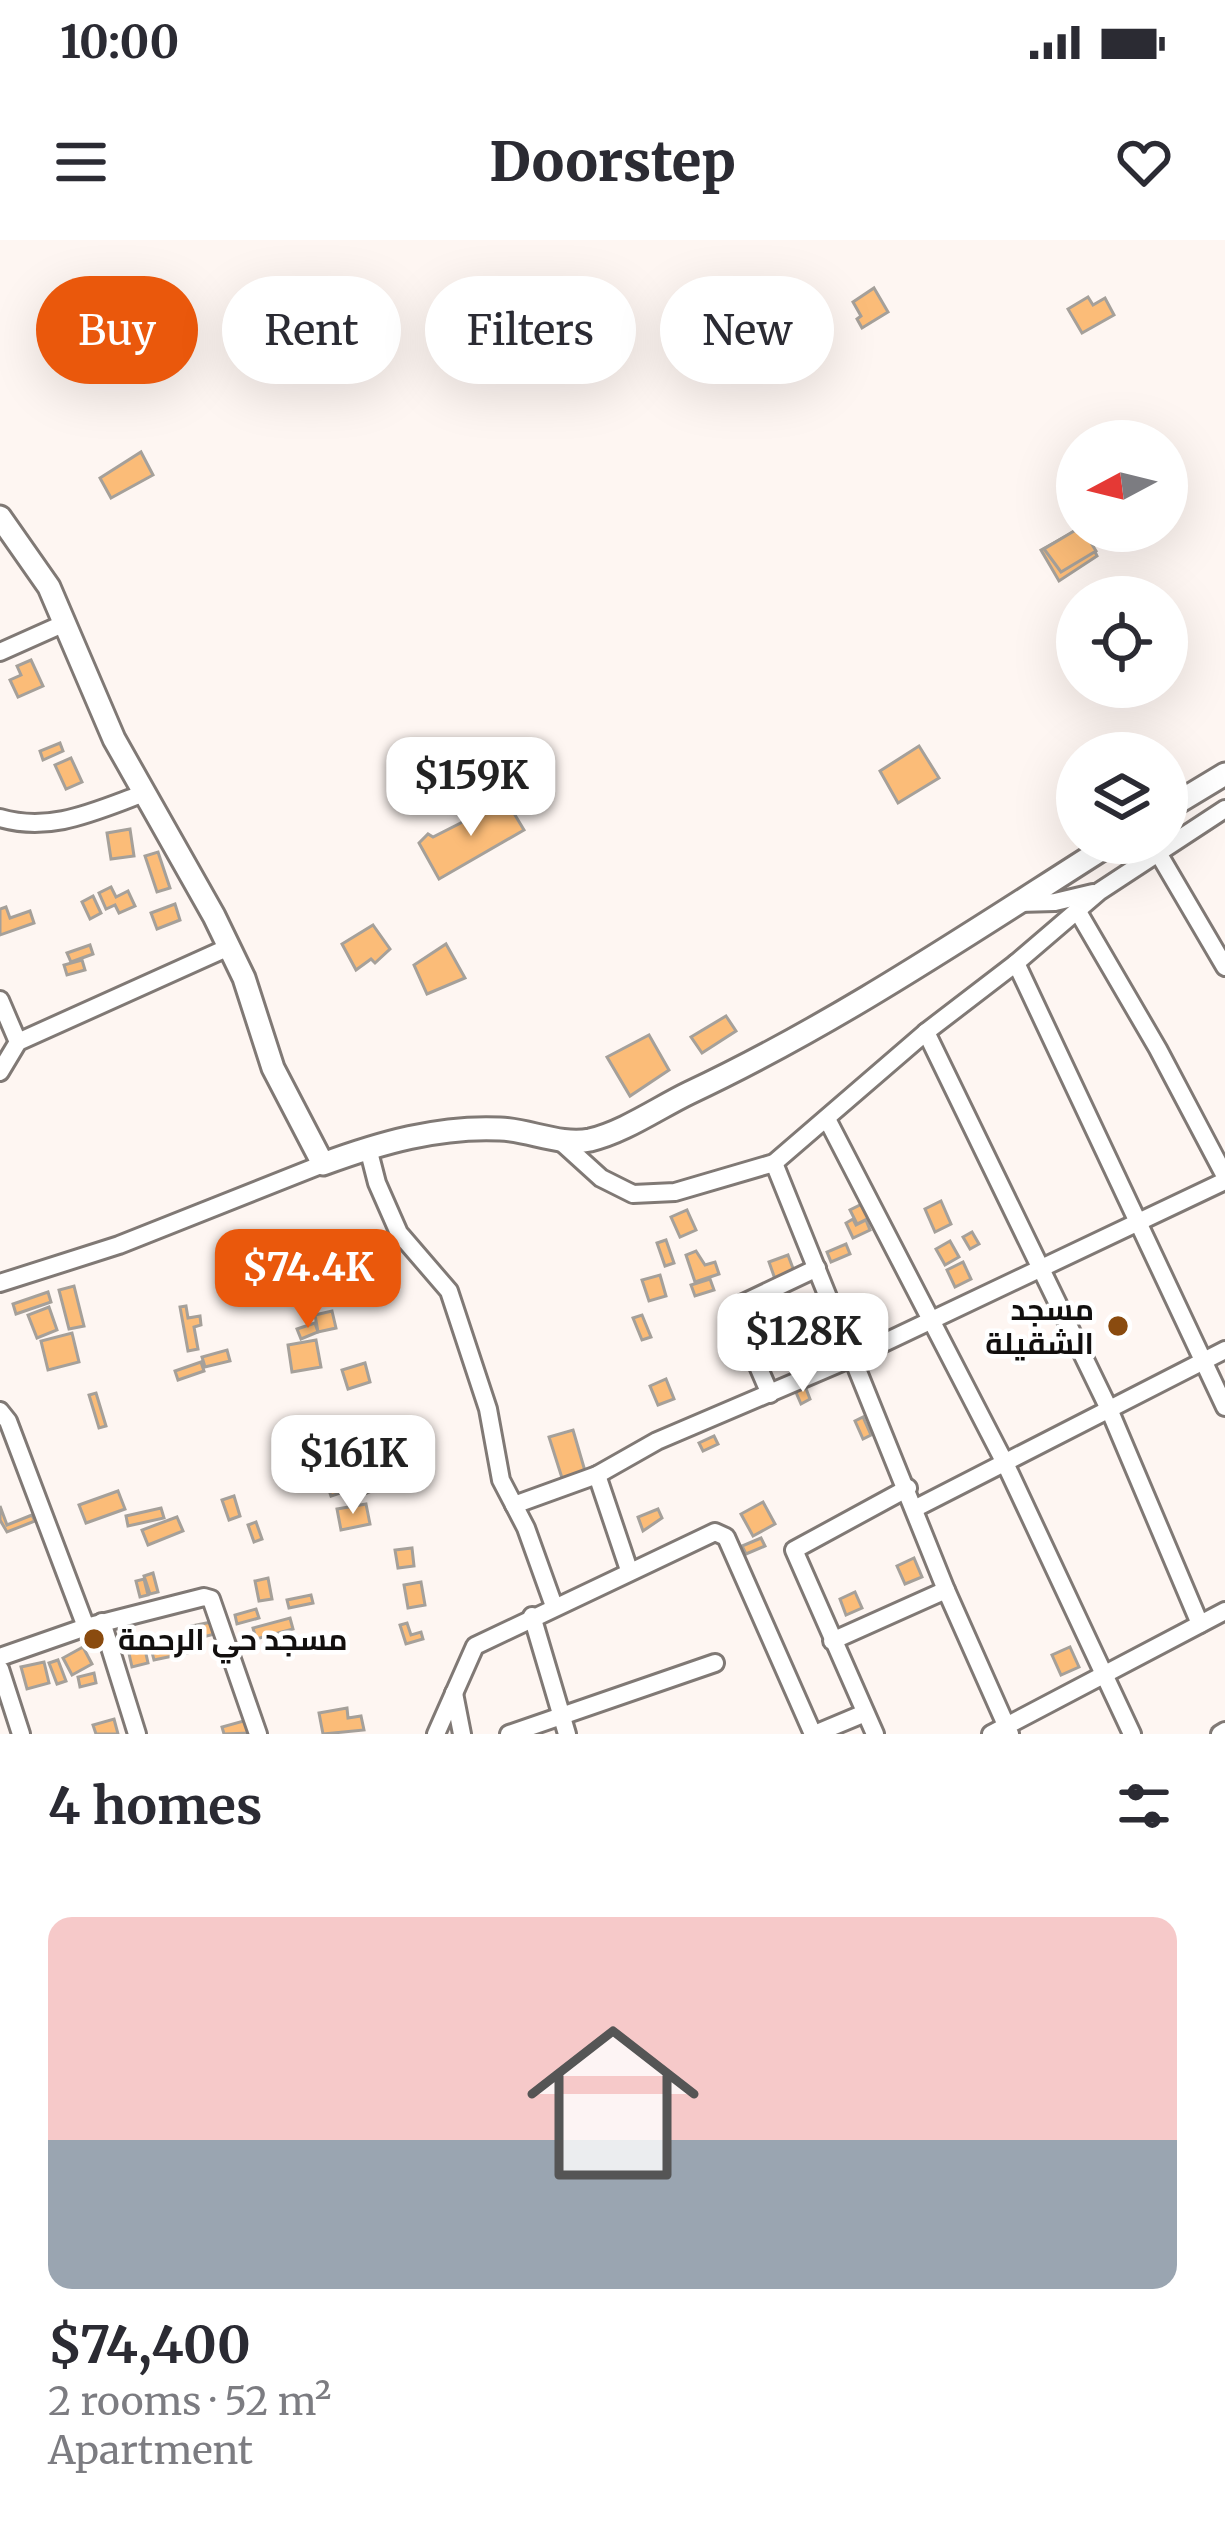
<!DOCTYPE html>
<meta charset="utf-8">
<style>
:root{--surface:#fff;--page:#f2f2f3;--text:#2b2b33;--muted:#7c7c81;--accent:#ea580c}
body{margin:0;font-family:Merriweather,Cairo,serif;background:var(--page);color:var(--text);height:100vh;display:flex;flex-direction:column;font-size:45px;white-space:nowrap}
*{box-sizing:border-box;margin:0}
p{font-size:39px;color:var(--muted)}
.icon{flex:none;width:66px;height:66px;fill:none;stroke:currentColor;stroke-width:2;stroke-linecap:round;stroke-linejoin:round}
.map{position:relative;height:1494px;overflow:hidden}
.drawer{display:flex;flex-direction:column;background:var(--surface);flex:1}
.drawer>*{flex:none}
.top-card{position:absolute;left:36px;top:36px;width:1155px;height:108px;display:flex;gap:24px}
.needle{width:78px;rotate:263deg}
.controls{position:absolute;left:1056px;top:180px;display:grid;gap:24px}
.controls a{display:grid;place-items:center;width:132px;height:132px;border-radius:50%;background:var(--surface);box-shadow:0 12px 48px #0002;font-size:60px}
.price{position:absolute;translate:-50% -102px;padding:0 27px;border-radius:24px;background:#fff;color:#222;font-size:39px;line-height:78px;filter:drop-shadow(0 3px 6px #0008)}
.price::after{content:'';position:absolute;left:50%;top:72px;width:36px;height:27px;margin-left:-18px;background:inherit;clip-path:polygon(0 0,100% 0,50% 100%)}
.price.current{background:var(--accent);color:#fff}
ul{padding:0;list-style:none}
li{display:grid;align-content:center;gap:24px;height:636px;padding:0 48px}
li span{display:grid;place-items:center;height:372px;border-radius:24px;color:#555}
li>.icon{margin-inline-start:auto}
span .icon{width:216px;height:216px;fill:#fffc;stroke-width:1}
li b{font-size:51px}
h2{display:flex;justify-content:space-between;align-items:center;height:144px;padding:0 48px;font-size:51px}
.pill{padding:0 42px;border-radius:54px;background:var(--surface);box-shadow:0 12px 48px #0002;font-size:42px;line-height:108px}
.pill.current{background:var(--accent);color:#fff}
.status{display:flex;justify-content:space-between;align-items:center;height:84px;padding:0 60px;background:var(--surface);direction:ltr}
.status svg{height:33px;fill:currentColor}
header{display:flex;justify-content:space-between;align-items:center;height:156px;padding:0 48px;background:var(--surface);font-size:54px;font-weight:800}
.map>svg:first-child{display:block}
.building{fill:#fbbc78;stroke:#a5a09a;stroke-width:3}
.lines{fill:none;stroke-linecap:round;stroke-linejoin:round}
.minor-casing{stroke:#807975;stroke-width:22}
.tertiary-casing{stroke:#807975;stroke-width:27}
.minor{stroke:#fff;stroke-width:16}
.tertiary{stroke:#fff;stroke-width:21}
.poi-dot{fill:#8a4b0f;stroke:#fff;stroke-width:4.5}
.labels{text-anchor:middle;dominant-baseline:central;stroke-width:9;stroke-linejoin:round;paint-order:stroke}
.poi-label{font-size:30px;font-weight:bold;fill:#120f0e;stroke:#fff;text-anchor:end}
</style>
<div class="status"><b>10:00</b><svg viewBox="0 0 49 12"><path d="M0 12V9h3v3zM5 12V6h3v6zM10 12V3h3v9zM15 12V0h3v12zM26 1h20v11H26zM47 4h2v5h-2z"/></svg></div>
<header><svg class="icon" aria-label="menu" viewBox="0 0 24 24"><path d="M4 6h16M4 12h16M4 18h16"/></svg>Doorstep<svg class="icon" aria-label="heart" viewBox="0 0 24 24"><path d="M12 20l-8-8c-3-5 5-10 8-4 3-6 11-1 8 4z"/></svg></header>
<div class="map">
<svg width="1225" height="1494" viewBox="0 0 1225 1494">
<rect width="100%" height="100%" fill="#fef6f2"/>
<g class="building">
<polygon points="874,48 888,72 862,88 857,79 861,76 853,62"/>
<polygon points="1088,57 1093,65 1105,58 1114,75 1082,93 1068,69"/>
<polygon points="141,212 153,235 111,258 100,238"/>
<polygon points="1077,290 1085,291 1097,316 1059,341 1041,310"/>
<polygon points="1074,291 1084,291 1096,311 1061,332 1044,309"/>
<polygon points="1117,343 1127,357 1094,357"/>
<polygon points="31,420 43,446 18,457 10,440 21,435 17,426"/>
<polygon points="60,503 63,511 43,520 40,511"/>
<polygon points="919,506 939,538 898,563 880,531"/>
<polygon points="71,518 82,542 66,549 55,525"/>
<polygon points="506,560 524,590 439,639 419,603 428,594 433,597"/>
<polygon points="130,589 134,616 111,619 107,593"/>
<polygon points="158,612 170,648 157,652 145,616"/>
<polygon points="111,647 116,657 128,651 135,666 119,673 115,665 106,669 99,653"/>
<polygon points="93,656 101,673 90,679 82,662"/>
<polygon points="175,664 180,680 157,689 151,673"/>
<polygon points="6,667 10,678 30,671 34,683 0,695 0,669"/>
<polygon points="373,685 390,709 375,723 371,719 356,730 342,704"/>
<polygon points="446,704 465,738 427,754 414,725"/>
<polygon points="90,705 93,714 71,722 67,713"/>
<polygon points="82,720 85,730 67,735 64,725"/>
<polygon points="726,776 736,791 702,813 691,797"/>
<polygon points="649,795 669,830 630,856 607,817"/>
<polygon points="941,961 951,984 935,992 925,969"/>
<polygon points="864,963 871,977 857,984 850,970"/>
<polygon points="687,970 696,990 680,997 671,977"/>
<polygon points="853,979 856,985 866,980 870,990 853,998 846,983"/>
<polygon points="972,992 979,1004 970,1009 963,997"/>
<polygon points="666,1000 674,1023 665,1026 657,1003"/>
<polygon points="950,1001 959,1017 945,1025 936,1009"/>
<polygon points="846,1004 850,1014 831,1022 827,1012"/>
<polygon points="696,1011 705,1025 715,1022 719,1034 695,1042 686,1015"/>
<polygon points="788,1015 794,1031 775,1039 769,1022"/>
<polygon points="295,1016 300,1034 290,1037 285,1018"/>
<polygon points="308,1020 314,1039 304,1043 298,1024"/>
<polygon points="332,1021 338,1040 318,1047 312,1028"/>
<polygon points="963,1022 971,1039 955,1047 947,1030"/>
<polygon points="660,1035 666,1056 649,1061 642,1040"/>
<polygon points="710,1039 714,1050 695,1056 691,1045"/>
<polygon points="74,1046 84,1086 69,1089 59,1050"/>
<polygon points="48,1052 51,1062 16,1074 13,1064"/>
<polygon points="186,1066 188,1078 200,1076 201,1085 194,1087 198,1109 188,1111 180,1067"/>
<polygon points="49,1067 57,1090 37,1098 28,1075"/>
<polygon points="332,1071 336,1088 318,1092 315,1075"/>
<polygon points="642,1075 651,1097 642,1100 633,1078"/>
<polygon points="315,1083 318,1092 301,1099 297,1089"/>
<polygon points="810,1086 816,1103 809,1106 806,1096 798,1099 795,1091"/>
<polygon points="72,1093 79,1122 48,1130 41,1101"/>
<polygon points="776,1096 784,1115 775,1119 767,1100"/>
<polygon points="316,1100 321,1127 292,1132 288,1105"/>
<polygon points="836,1103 839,1111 823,1118 819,1110"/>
<polygon points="227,1110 230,1121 205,1127 202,1117"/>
<polygon points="201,1122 204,1131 178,1140 175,1131"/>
<polygon points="365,1123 370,1142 348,1149 342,1130"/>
<polygon points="666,1139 674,1159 658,1165 650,1146"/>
<polygon points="805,1146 810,1159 801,1164 795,1150"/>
<polygon points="96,1153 106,1186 99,1188 89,1155"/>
<polygon points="863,1177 871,1195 863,1199 855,1181"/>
<polygon points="339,1187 345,1214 317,1221 311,1194"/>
<polygon points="573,1190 585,1231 562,1238 549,1197"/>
<polygon points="714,1196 718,1204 703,1211 699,1203"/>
<polygon points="352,1220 361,1246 331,1256 322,1230"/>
<polygon points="370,1235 376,1249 367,1253 361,1238"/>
<polygon points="118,1251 125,1269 86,1283 79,1265"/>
<polygon points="234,1256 240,1276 229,1280 222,1260"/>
<polygon points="763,1262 775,1284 753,1296 741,1274"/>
<polygon points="366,1264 370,1284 341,1290 337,1269"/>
<polygon points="0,1266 7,1285 32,1275 35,1281 7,1292 0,1280"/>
<polygon points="161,1268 164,1278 128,1286 126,1276"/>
<polygon points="658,1269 662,1278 643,1291 638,1277"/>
<polygon points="177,1277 183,1291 148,1305 142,1290"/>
<polygon points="256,1282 262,1299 254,1302 248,1285"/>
<polygon points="761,1298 765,1306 746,1314 742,1306"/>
<polygon points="412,1308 414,1326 398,1328 395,1310"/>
<polygon points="914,1318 922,1337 905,1344 897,1326"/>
<polygon points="153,1333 158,1352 150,1354 144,1336"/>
<polygon points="268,1338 272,1359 259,1361 255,1341"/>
<polygon points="144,1339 148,1355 140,1357 136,1341"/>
<polygon points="421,1342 425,1365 408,1368 404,1345"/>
<polygon points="855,1352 862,1368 846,1375 840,1359"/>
<polygon points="311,1355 313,1363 289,1368 287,1360"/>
<polygon points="256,1369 259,1378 237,1384 235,1375"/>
<polygon points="290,1378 293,1389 256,1399 253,1388"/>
<polygon points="216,1381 219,1393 195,1399 192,1386"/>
<polygon points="407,1383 411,1395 421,1392 423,1399 406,1404 400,1385"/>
<polygon points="130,1385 133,1401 124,1403 121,1387"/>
<polygon points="185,1404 187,1413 154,1420 152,1412"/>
<polygon points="144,1405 148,1423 132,1427 128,1409"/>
<polygon points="83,1407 92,1424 72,1435 63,1418"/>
<polygon points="1070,1407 1079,1427 1061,1435 1052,1415"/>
<polygon points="58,1420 66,1441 57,1444 49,1423"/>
<polygon points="44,1422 49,1443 27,1449 21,1427"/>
<polygon points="94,1433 96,1443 80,1447 78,1437"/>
<polygon points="347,1468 348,1478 361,1476 364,1490 323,1494 319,1473"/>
<polygon points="114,1479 118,1494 96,1494 93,1485"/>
<polygon points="247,1480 250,1493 224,1494 222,1487"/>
</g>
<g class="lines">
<defs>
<g id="minor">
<polyline points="0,412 65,383"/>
<path d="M0 578C51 593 95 571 142 554"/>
<polyline points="1157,611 1225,727"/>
<polyline points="1019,663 1055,662 1093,653"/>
<polyline points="1077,670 1158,809 1225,936"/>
<polyline points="1016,723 1225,1167"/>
<polyline points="0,760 18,802"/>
<polyline points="926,792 1109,1169 1200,1384"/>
<polyline points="0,832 18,802 229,707"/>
<polyline points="827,879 1005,1223 1132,1494"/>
<polyline points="558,899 601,938 633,954 675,952 774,923 926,792 1016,723 1100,651 1225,569"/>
<polyline points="368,908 377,943 399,993 449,1051 488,1169 501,1240 526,1288 554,1366"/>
<polyline points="774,923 946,1350 1010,1494"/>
<polyline points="0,1043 119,1005 323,924"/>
<polyline points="770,1154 733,1068 817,1028"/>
<polyline points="0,1171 8,1181 86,1387"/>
<polyline points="597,1235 629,1330"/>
<polyline points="514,1265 597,1235 657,1201 854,1117 1225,941"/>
<polyline points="916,1268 1225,1110"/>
<polyline points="532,1376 567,1494"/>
<polyline points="102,1382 137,1494"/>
<polyline points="832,1401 946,1350"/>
<polyline points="0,1417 86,1387 204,1357 211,1359 258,1494"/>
<polyline points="0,1429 21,1494"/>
<polyline points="454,1453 462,1494"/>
<polyline points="436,1494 475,1406 715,1292 726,1297 813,1494"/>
<polyline points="509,1494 715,1423"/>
<polyline points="815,1494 865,1473"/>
<polyline points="875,1494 794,1310 908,1248"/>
<polyline points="991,1494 1225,1371"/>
<polyline points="1220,1494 1225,1491"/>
</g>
<g id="tertiary">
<path d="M0 277 49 347 114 499 214 676 244 738 273 828 323 924C380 903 439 886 500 889 529 890 561 906 590 900 624 892 658 868 689 853 838 783 973 691 1112 603"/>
<polyline points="1167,569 1225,534"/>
</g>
</defs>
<use href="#minor" class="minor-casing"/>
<use href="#tertiary" class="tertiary-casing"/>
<use href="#minor" class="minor"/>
<use href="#tertiary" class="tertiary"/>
</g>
<g class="poi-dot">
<circle cx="1118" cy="1086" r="12"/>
<circle cx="94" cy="1399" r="12"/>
</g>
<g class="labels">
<g class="poi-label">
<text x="1094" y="1069">مسجد<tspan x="1094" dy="34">الشقيلة</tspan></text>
<text x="118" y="1399" text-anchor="start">مسجد حي الرحمة</text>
</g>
</g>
</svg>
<div class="controls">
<a><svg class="needle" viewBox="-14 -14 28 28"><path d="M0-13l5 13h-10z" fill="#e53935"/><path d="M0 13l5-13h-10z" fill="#7c7c81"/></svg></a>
<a><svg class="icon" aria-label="locate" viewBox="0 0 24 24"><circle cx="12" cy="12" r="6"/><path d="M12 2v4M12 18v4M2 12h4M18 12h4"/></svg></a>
<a><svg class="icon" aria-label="layers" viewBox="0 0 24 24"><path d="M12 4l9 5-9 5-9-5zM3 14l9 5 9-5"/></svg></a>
</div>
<b class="price" style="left:471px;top:599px">$159K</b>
<b class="price current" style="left:308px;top:1091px">$74.4K</b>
<b class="price" style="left:803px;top:1155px">$128K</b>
<b class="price" style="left:353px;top:1277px">$161K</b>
<div class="top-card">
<a class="pill current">Buy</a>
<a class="pill">Rent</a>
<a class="pill">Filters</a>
<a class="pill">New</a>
</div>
</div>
<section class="drawer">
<h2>4 homes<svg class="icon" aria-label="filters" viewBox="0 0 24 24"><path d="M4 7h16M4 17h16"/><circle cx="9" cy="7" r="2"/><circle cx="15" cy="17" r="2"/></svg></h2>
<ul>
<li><span style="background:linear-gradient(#f6c9c9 60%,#9aa5b1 0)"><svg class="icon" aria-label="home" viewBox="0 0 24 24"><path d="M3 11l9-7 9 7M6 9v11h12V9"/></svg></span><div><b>$74,400</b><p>2 rooms · 52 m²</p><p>Apartment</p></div></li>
</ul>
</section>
